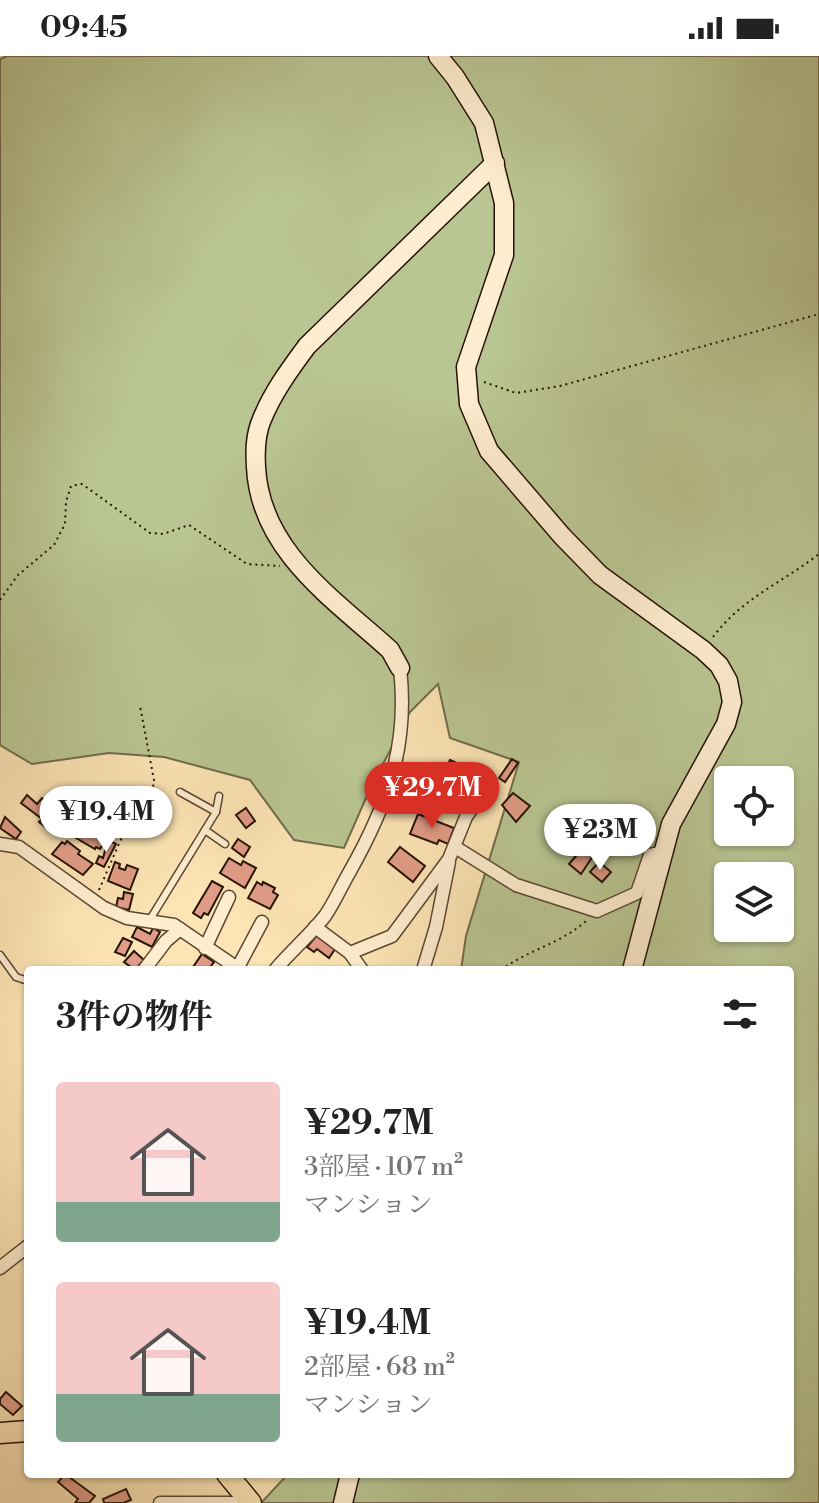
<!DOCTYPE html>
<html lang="ja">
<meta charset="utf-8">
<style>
:root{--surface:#fff;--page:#f6f6f6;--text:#222;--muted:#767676;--accent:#d93025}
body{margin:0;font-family:"Libre Bodoni","Noto Serif JP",serif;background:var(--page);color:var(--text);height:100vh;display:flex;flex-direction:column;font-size:30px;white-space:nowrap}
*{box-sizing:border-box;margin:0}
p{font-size:26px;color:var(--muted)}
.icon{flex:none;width:44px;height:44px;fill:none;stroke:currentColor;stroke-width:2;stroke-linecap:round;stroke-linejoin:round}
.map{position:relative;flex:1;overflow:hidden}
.sheet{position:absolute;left:24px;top:910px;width:770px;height:512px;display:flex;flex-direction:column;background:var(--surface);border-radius:8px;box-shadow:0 2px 6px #0004}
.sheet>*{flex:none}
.buttons{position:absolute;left:714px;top:710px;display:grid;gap:16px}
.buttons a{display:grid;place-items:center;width:80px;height:80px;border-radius:8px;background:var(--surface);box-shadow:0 2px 6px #0004;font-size:40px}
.price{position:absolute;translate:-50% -68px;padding:0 18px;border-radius:28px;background:#fff;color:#222;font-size:26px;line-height:52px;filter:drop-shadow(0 2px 4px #0008)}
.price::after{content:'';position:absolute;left:50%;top:48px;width:24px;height:18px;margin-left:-12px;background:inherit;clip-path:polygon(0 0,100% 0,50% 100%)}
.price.active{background:var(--accent);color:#fff}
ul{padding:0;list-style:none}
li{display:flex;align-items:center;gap:24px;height:200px;padding:0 32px}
li span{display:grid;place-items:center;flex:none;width:224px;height:160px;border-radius:8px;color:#555}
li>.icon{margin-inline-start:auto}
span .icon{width:96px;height:96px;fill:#fffc;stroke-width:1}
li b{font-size:34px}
h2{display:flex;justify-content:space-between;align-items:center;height:96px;padding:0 32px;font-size:34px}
.status{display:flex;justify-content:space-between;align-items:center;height:56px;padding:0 40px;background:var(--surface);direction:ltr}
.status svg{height:22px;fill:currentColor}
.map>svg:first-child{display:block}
.green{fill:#b9c592;stroke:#706c4c;stroke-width:2;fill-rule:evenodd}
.building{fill:#e19c87;stroke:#261305;stroke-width:2}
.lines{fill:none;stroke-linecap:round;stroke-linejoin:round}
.lane-casing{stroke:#5c4731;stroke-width:9}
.street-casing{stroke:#5c4731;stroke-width:15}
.secondary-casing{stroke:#261305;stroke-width:21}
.primary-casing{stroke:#261305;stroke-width:23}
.path{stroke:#261305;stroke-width:2;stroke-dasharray:2 4;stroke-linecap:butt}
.lane{stroke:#feedcf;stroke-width:6}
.street{stroke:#feedcf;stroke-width:12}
.secondary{stroke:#feedcf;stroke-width:18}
.primary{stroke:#fde4b5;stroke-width:20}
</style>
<div class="status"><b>09:45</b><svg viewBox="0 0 49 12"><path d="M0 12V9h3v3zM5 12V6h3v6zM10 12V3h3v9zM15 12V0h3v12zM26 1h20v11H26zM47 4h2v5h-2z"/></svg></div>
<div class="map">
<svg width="819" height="1447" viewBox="0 0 819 1447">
<rect width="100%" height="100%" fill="#fde4b5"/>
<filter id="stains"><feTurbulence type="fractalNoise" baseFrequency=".0025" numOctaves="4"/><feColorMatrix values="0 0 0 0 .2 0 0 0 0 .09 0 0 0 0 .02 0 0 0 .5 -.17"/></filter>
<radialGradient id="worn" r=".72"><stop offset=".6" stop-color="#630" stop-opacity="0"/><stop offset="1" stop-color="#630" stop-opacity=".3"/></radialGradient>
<path class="green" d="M7 0H819V1447H261L288 1418H790V914H461L466 880 519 706 450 682 438 628 410 656 370 733 344 792 294 784 250 724 164 701 109 697 32 708 0 689V3ZM728 724H780V776H728ZM728 820H780V872H728Z"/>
<g class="building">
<polygon points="512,703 518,707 505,726 499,722"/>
<polygon points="450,704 459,708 455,717 462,720 458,730 441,723"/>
<polygon points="466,725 475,728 469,745 463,743 458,754 442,748 447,733 460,739"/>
<polygon points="513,737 530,750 516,766 502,749"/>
<polygon points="27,739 37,748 42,742 53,750 56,745 61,749 58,753 62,756 49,774 39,766 42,763 21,747"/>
<polygon points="246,752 255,765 246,772 236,759"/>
<polygon points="418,758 454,772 448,788 439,784 437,788 410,778"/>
<polygon points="5,761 21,776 16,783 0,772"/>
<polygon points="83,770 106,783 100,793 96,791 95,793 76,782"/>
<polygon points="238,783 250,791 244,801 232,792"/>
<polygon points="108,784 116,788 104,811 96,807 99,800 103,802"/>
<polygon points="67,785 80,795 78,798 93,808 83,819 52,798 62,786 65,788"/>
<polygon points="400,791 425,810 413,826 388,806"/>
<polygon points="583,792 593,800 581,818 569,808"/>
<polygon points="229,802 241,809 243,805 256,812 245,832 220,817"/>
<polygon points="115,806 120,808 119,812 125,814 127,809 138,813 130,834 108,825"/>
<polygon points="599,806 611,816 602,826 590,816"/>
<polygon points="212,825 223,831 208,859 204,857 201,862 193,857"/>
<polygon points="257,826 262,829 263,826 275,832 273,836 278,839 270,853 248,842"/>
<polygon points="124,836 133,838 129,854 116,851 118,842 123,843"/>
<polygon points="137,871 150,878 153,872 160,876 152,891 132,881"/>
<polygon points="317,879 335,893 329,902 317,893 314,896 307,891"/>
<polygon points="123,882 132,886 125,900 115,896"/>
<polygon points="134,895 144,904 135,914 124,906"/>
<polygon points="202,898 214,906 211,910 217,914 191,914"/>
<polygon points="6,1336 22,1350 13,1359 0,1348 0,1343"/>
<polygon points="65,1418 95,1440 89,1447 75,1447 78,1443 58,1426"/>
<polygon points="126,1433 131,1444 123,1447 104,1447 103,1443"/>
</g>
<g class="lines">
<defs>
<g id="lane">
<polyline points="180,736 216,756"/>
<polyline points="205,774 225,788"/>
<polyline points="149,865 216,756 219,740"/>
<polyline points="0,899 16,921 28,925"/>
</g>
<g id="street">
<polyline points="0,788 19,791 104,852 127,862 174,869 240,914"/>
<polyline points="455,791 516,829 597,855 637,837 650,799 662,796"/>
<polyline points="315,871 350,897 392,880 449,803 466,761 484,734"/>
<polyline points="205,892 229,841"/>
<polyline points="350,897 362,914"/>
<polyline points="237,913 262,866"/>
<polyline points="144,914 166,885 180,873"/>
<path d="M275 914C291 895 310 879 325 860 334 847 341 831 349 817 387 750 409 691 400 612"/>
<polyline points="423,914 436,871 449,806"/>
<polyline points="0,1212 28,1190"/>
<polyline points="160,1447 250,1447"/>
</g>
<g id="secondary">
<polyline points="438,0 455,21 484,67 504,147 504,199 466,311 469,348 489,395 562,480 600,519 703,594 719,609 728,625 732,646 726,668 671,768 632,914"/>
<path d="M400 612 390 594C334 543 260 495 256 411 255 395 255 379 262 363 273 336 290 313 307 290L495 107"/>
<polyline points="343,1447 350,1418"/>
</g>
<g id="primary">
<polyline points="0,1377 28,1375"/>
<polyline points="227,1418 251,1447"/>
</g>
</defs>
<use href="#lane" class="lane-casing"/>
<use href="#street" class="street-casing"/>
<use href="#secondary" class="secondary-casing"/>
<use href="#primary" class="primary-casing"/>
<g class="path">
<polyline points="484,326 516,337 560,330 819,258"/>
<polyline points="0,544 18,519 54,489 65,468 66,446 71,430 82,428 150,477 163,478 189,469 247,508 280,510"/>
<path d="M713 581C741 543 783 526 819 498"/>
<polyline points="99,834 121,783 126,764 141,754 152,738 154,724 140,650"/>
<path d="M501 914C528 894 562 887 586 865"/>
</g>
<use href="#lane" class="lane"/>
<use href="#street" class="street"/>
<use href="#secondary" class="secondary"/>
<use href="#primary" class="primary"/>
</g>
<rect width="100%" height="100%" filter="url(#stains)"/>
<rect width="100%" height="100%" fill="url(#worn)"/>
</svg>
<div class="buttons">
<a><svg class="icon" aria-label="locate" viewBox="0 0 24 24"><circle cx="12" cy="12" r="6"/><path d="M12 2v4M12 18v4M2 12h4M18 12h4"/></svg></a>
<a><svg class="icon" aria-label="layers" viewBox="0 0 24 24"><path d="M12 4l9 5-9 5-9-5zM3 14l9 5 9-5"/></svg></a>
</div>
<b class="price active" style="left:432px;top:774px">¥29.7M</b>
<b class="price" style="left:106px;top:798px">¥19.4M</b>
<b class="price" style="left:600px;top:816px">¥23M</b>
<section class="sheet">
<h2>3件の物件<svg class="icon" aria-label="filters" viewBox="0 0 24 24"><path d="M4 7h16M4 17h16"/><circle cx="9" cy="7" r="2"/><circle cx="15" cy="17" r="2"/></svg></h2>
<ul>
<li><span style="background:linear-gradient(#f6c9c9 75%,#7fa58c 0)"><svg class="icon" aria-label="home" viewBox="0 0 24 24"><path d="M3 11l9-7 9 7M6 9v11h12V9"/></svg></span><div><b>¥29.7M</b><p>3部屋 · 107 m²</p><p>マンション</p></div></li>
<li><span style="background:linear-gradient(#f6c9c9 70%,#7fa58c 0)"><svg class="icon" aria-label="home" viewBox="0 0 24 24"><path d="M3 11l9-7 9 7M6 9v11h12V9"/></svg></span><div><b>¥19.4M</b><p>2部屋 · 68 m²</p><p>マンション</p></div></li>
</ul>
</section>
</div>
